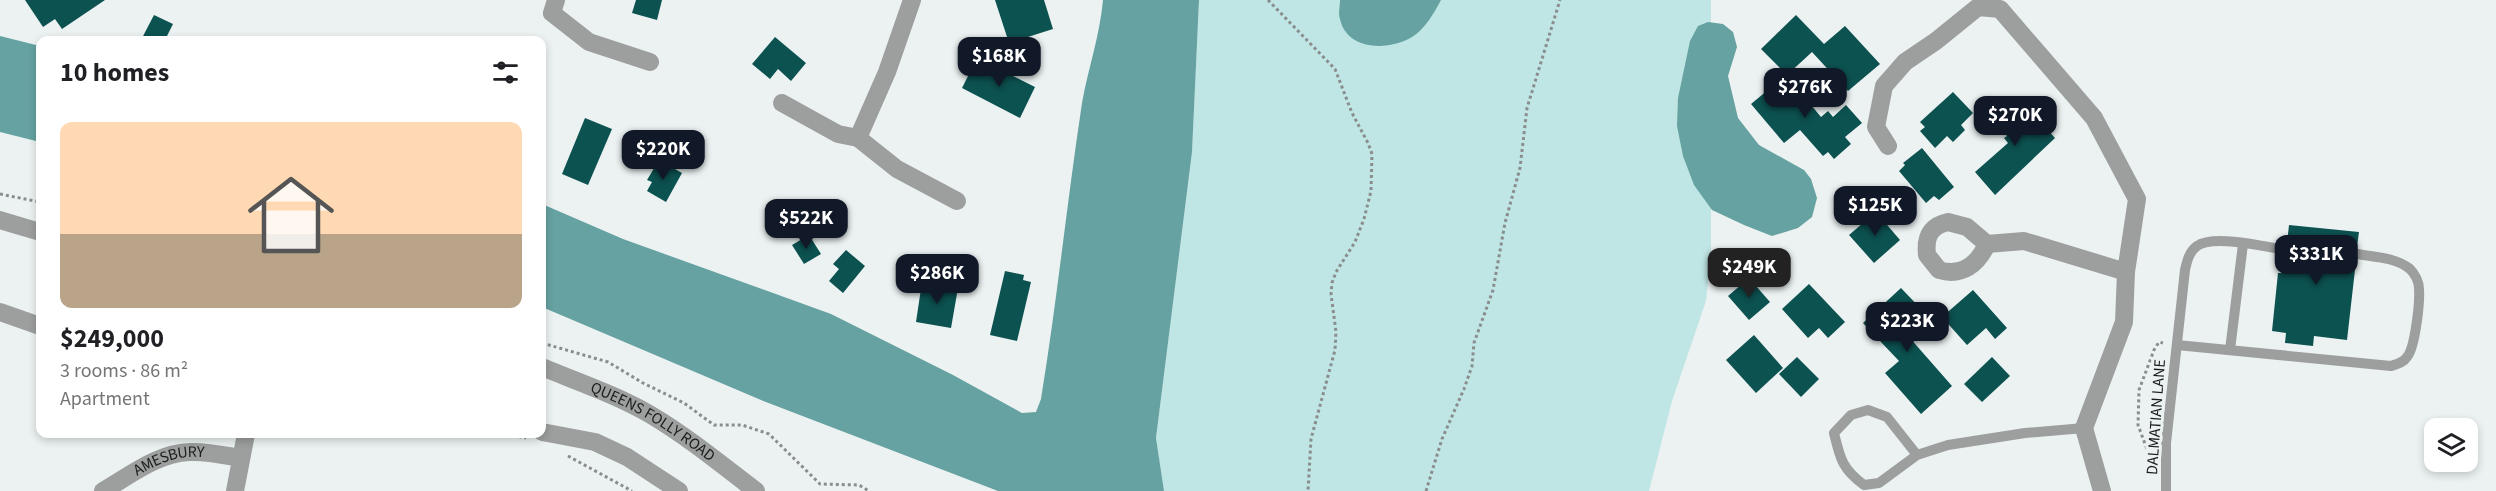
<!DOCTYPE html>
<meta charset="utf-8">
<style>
:root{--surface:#fff;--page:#f6f6f6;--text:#202124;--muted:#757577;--line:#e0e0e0;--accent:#111827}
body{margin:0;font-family:"Source Sans 3",sans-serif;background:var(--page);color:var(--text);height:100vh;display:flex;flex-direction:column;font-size:22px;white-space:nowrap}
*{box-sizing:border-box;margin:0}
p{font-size:20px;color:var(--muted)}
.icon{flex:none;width:33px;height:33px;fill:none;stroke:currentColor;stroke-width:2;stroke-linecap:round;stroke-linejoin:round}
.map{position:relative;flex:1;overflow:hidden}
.sheet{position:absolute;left:36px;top:36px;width:510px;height:402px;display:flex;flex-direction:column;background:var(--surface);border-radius:12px;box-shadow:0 3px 9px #0003}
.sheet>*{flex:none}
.controls{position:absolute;left:2424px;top:418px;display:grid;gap:12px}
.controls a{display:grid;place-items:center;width:54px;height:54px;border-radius:12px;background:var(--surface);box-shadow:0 3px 9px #0003;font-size:30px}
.price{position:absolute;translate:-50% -51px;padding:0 14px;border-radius:12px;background:var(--accent);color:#fff;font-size:20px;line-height:39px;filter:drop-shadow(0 2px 3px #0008)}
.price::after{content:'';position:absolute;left:50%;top:36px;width:18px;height:14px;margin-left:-9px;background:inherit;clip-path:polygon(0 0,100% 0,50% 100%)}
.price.active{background:#222;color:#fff}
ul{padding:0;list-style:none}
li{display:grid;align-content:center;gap:12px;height:318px;padding:0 24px}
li+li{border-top:2px solid var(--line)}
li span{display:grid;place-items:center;height:186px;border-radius:12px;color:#555}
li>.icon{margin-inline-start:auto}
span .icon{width:108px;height:108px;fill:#fffc;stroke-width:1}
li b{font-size:26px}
h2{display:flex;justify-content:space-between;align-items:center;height:72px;padding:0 24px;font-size:26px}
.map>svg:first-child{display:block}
.green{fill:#bfe5e4}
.water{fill:#65a2a1}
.building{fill:#0c5251}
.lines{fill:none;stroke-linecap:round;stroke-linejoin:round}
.path{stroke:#898d8d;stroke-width:3;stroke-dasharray:3 3;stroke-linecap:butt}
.lane{stroke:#9d9f9f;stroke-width:10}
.street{stroke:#9d9f9f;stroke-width:18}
.labels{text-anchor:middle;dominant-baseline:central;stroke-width:6;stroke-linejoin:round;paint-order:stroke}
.street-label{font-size:16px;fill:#1b1d1d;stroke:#ecf2f2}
</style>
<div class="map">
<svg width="2496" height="491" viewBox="0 0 2496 491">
<rect width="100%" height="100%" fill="#ecf2f2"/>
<polygon class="green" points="1199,0 1711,0 1711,254 1706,301 1672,401 1649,491 1164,491 1156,438 1192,152"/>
<g class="water">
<path d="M1103 0H1199L1192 152 1156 438 1164 491H998L761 400 542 307V204L623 239 831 314 953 375 1022 413 1036 412 1041 399C1057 301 1067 202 1082 103 1088 69 1100 35 1103 0Z"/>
<path d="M1340 0H1441C1434 13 1425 29 1412 37 1389 51 1347 51 1340 19 1338 14 1340 6 1340 0Z"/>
<polygon points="1708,22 1723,24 1733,32 1737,47 1728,76 1738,118 1759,145 1804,170 1811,179 1817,198 1812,217 1798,228 1772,236 1744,225 1712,210 1694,185 1683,156 1677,126 1678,98 1690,41 1698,26"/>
<polygon points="0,36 40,46 40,142 0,132"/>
</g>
<g class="building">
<polygon points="25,0 105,0 62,29 55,19 43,27"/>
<polygon points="636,0 662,0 657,20 632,13"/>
<polygon points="995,0 1044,0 1053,29 1009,43"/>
<polygon points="154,15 173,24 165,40 141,40"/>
<polygon points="1796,15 1824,44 1845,26 1880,64 1848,91 1812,52 1787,75 1761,49"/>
<polygon points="775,37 806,63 791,81 778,69 770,79 752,64"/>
<polygon points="977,58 1035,87 1020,118 962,88"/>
<polygon points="1786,75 1821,117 1828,111 1833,117 1846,105 1862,123 1845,137 1851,144 1834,159 1828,152 1823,156 1800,130 1784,143 1751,104"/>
<polygon points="1953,92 1973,113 1961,125 1965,130 1953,142 1947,136 1935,148 1920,131 1925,127 1920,122"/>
<polygon points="2022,101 2055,138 1995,195 1975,172 2008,143 2004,138 2007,136 1996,124"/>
<polygon points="585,118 612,129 588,185 562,174"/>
<polygon points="1922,148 1954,187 1939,200 1934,196 1926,203 1899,171 1905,165 1903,163"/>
<polygon points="659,160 682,173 666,202 647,191 652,182 647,180"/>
<polygon points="1876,212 1900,240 1874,263 1849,235"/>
<polygon points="2289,225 2359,232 2357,247 2352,249 2350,253 2352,259 2356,261 2347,340 2314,336 2313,346 2285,343 2286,333 2272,331 2278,273 2284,273 2286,257 2291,255 2293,251 2291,245 2287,243"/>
<polygon points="809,235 821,254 804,264 792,245"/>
<polygon points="846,250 865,266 843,293 829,281 839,269 833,264"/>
<polygon points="1005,271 1024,275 1023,280 1031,282 1017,341 990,335"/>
<polygon points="1749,278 1770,302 1749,320 1728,296"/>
<polygon points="922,282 958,288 951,328 916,322"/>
<polygon points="1809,284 1845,322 1828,338 1819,328 1808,338 1782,309"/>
<polygon points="1901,288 1922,310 1902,329 1952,386 1921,414 1885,373 1899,361 1863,323"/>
<polygon points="1973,290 2007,328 1995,339 1986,328 1967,345 1942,317"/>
<polygon points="1754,335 1783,368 1756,393 1726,360"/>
<polygon points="1797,357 1819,379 1801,397 1779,374"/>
<polygon points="1992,357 2010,376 1982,402 1964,384"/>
</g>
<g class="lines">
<g class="path">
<polyline points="1268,0 1335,69 1352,113 1368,143 1372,154 1371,191 1364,219 1355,242 1336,272 1332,283 1331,294 1336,332 1335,350 1311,439 1308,491"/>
<polyline points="0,194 40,202"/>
<polyline points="542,343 608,362 643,383 684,403 714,425 742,425 769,434 820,484 859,485 869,491"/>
<polyline points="507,434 526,438"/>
<polyline points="568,456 632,491"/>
<polyline points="2151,460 2138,425 2139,390 2154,350 2159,342 2163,343"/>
<polyline points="1426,491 1442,439 1464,389 1472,366 1474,343 1493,290 1505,223 1520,168 1527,108 1560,0"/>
</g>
<g class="lane">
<path d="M2177 345 2391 366C2397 364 2403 363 2407 357 2415 348 2420 303 2419 289 2419 282 2415 274 2410 269 2395 257 2374 257 2357 254"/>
<polyline points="2230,350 2243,244"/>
<path d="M1917 455 1887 417 1868 410 1851 415 1834 433C1840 458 1842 469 1864 485L1879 483 1917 455 1948 445 2025 433 2084 428"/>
<path d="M2166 491V443L2185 270C2187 261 2189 252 2197 246 2214 234 2266 247 2286 250"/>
</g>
<g class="street">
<polyline points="556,0 552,13 589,42 650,62"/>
<polyline points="782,103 838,134 858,138 897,169 957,201"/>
<polyline points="858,138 887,72 912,0"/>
<polyline points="1888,146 1876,127 1884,86 1905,62 1936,41 1978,7 2000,9 2094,118 2137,199 2126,272 2124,322 2084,428 2102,491"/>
<polyline points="0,220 40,232"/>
<path d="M1948 222 1967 227 1987 244C1978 264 1962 277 1939 270L1927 255C1925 237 1930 226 1948 222Z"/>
<polyline points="1987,244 2024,241 2126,272"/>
<polyline points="0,312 40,326"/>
<path id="s1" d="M542 367C578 382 617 395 651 415 688 437 722 465 756 491"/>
<polyline points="542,432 595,442 627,457 679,491"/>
<path id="s2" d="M103 491C129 476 158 453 189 452 206 451 223 455 240 458"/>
<polyline points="235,491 246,434"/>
</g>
</g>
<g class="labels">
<g class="street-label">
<text transform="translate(2156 417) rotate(-86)">DALMATIAN LANE</text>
<text stroke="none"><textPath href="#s1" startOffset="124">QUEENS FOLLY ROAD</textPath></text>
<text stroke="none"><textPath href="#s2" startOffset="74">AMESBURY</textPath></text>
</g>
</g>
</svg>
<div class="controls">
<a><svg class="icon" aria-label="layers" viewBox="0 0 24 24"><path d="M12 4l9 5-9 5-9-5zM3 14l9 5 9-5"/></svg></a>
</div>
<b class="price" style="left:999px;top:88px">$168K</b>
<b class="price" style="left:1805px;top:119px">$276K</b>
<b class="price" style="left:2015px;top:147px">$270K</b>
<b class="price" style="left:663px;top:181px">$220K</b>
<b class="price" style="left:1875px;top:237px">$125K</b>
<b class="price" style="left:806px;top:250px">$522K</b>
<b class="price" style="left:2316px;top:286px">$331K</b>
<b class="price active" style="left:1749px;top:299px">$249K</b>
<b class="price" style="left:937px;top:305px">$286K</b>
<b class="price" style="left:1907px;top:353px">$223K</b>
<section class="sheet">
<h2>10 homes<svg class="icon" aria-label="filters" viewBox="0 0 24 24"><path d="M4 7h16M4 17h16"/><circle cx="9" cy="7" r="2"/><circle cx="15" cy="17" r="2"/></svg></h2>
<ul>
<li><span style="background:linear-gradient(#ffd9b3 60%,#b9a48a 0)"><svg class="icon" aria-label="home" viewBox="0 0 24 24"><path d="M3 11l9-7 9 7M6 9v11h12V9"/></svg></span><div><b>$249,000</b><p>3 rooms · 86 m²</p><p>Apartment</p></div></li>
</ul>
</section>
</div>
